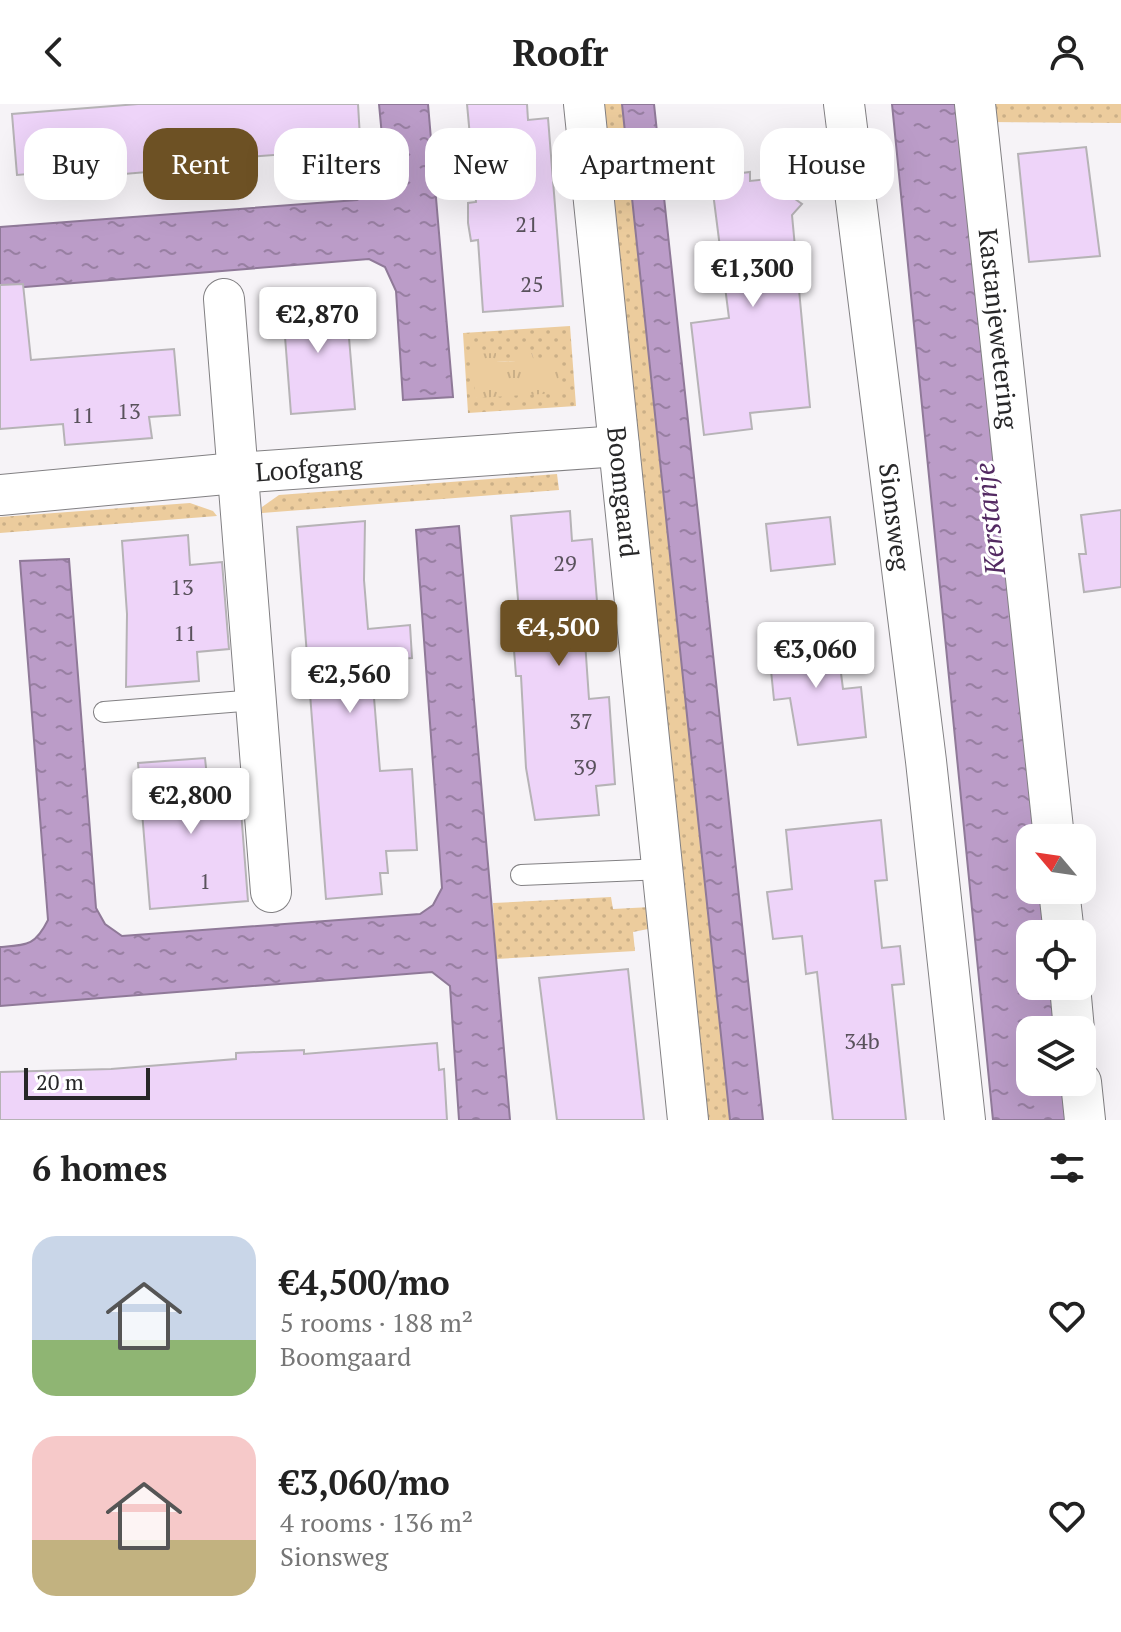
<!DOCTYPE html>
<meta charset="utf-8">
<style>
:root{--surface:#fff;--page:#f2f2f2;--text:#222;--muted:#767676;--accent:#6d5124}
body{margin:0;font-family:"PT Serif",serif;background:var(--page);color:var(--text);height:100vh;display:flex;flex-direction:column;font-size:30px;white-space:nowrap}
*{box-sizing:border-box;margin:0}
p{font-size:26px;color:var(--muted)}
.icon{flex:none;width:44px;height:44px;fill:none;stroke:currentColor;stroke-width:2;stroke-linecap:round;stroke-linejoin:round}
.map{position:relative;height:1016px;overflow:hidden}
.side{display:flex;flex-direction:column;background:var(--surface);flex:1}
.side>*{flex:none}
.guide{position:absolute;left:24px;top:24px;width:1074px;height:72px;display:flex;gap:16px}
.needle{width:52px;rotate:299deg}
.fabs{position:absolute;left:1016px;top:720px;display:grid;gap:16px}
.fabs a{display:grid;place-items:center;width:80px;height:80px;border-radius:16px;background:var(--surface);box-shadow:0 8px 32px #0002;font-size:40px}
.scale{position:absolute;left:24px;bottom:20px;width:126px;box-sizing:border-box;padding-left:8px;border:4px solid #272728;border-top:0;font-size:22px;line-height:28px;white-space:nowrap;color:#272728;-webkit-text-stroke:6px #fff;paint-order:stroke}
.price{position:absolute;translate:-50% -68px;padding:0 18px;border-radius:8px;background:#fff;color:#222;font-size:26px;line-height:52px;filter:drop-shadow(0 2px 4px #0008)}
.price::after{content:'';position:absolute;left:50%;top:48px;width:24px;height:18px;margin-left:-12px;background:inherit;clip-path:polygon(0 0,100% 0,50% 100%)}
.price.active{background:var(--accent);color:#fff}
ul{padding:0;list-style:none}
li{display:flex;align-items:center;gap:24px;height:200px;padding:0 32px}
li span{display:grid;place-items:center;flex:none;width:224px;height:160px;border-radius:24px;color:#555}
li>.icon{margin-inline-start:auto}
span .icon{width:96px;height:96px;fill:#fffc;stroke-width:1}
li b{font-size:34px}
h2{display:flex;justify-content:space-between;align-items:center;height:96px;padding:0 32px;font-size:34px}
.pill{padding:0 28px;border-radius:24px;background:var(--surface);box-shadow:0 8px 32px #0002;font-size:28px;line-height:72px}
.pill.active{background:var(--accent);color:#fff}
header{display:flex;justify-content:space-between;align-items:center;height:104px;padding:0 32px;background:var(--surface);font-size:36px;font-weight:600}
.map>svg:first-child{display:block}
.grass{fill:url(#grass-dots);fill-rule:evenodd}
.park{fill:url(#park-tufts)}
.water{fill:url(#water-ripples);stroke:#8f7998;stroke-width:2}
.building{fill:#eed4f9;stroke:#b6b3b6;stroke-width:2}
.lines{fill:none;stroke-linecap:round;stroke-linejoin:round}
.lane-casing{stroke:#828083;stroke-width:22}
.street-casing{stroke:#828083;stroke-width:42}
.lane{stroke:#fff;stroke-width:20}
.street{stroke:#fff;stroke-width:40}
.labels{text-anchor:middle;dominant-baseline:central;stroke-width:6;stroke-linejoin:round;paint-order:stroke}
.number-label{font-size:22px;fill:#59525c}
.street-label{font-size:26px;fill:#272728;stroke:#fff}
.water-label{font-size:28px;font-style:italic;fill:#532a62;stroke:#fff}
</style>
<header><svg class="icon" aria-label="back" viewBox="0 0 24 24"><path d="M15 5l-7 7 7 7"/></svg>Roofr<svg class="icon" aria-label="person" viewBox="0 0 24 24"><circle cx="12" cy="8" r="4"/><path d="M4 21q1-7 8-7t8 7"/></svg></header>
<div class="map">
<svg width="1121" height="1016" viewBox="0 0 1121 1016">
<defs>
<pattern id="grass-dots" width="8" height="8" patternUnits="userSpaceOnUse" patternTransform="scale(2)"><rect width="8" height="8" fill="#eccc9d"/><path d="M2 2h.1M6 6h.1" fill="none" stroke="#caaf87" stroke-width="1.8" stroke-linecap="round"/></pattern>
<pattern id="park-tufts" width="24" height="20" patternUnits="userSpaceOnUse" patternTransform="scale(2)"><rect width="24" height="20" fill="#eccc9d"/><path d="M3 7l-1-3M5 7V3M7 7l1-3M15 17l-1-3M17 17v-4M19 17l1-3" fill="none" stroke="#caaf87"/></pattern>
<pattern id="water-ripples" width="26" height="14" patternUnits="userSpaceOnUse" patternTransform="scale(2)"><rect width="26" height="14" fill="#bb9cc8"/><path d="M2 4q2-2 4 0t4 0M15 11q2-2 4 0t4 0" fill="none" stroke="#987fa2"/></pattern>
</defs>
<rect width="100%" height="100%" fill="#f6f3f7"/>
<g class="grass">
<polygon points="598,0 622,0 730,1016 707,1016"/>
<polygon points="984,0 1121,0 1121,19 988,18"/>
<path d="M570 222 576 302 468 309 463 229ZM532 249 533 256 476 294 496 258 517 257Z"/>
<polygon points="557,370 559,386 262,409 262,403 279,391"/>
<polygon points="190,399 213,407 217,412 0,429 0,413"/>
<polygon points="611,793 613,805 651,803 653,824 633,828 635,847 496,855 493,799"/>
</g>
<polygon class="park" points="496,249 496,258 516,257 517,250 532,249 534,256 558,255 559,289 475,294 473,250"/>
<g class="water">
<polygon points="379,0 428,0 453,293 403,296 396,187 385,163 369,155 0,185 0,123 357,96 376,85 385,64"/>
<polygon points="622,0 654,0 763,1016 730,1016"/>
<polygon points="892,0 962,0 1039,734 1030,734 1030,786 1046,786 1051,830 1030,830 1030,882 1057,882 1062,926 1030,926 1030,978 1069,978 1073,1016 993,1016"/>
<path d="M459 422 510 1016H459L450 882 432 868 0 902V843C27 841 35 842 48 816L20 457 69 455 96 804 105 820 122 832 420 810 433 801 442 784 416 426Z"/>
</g>
<g class="building">
<polygon points="138,0 358,0 361,51 326,54 327,63 288,65 287,50 218,55 219,62 159,67 89,73 88,65 17,71 12,10"/>
<polygon points="467,0 527,0 528,16 548,14 563,202 483,208 478,136 471,137 468,119 468,99 476,98"/>
<polygon points="1086,43 1100,152 1029,158 1018,50"/>
<polygon points="750,68 750,77 786,73 788,90 802,100 792,111 810,303 750,309 752,325 704,331 691,219 729,214 711,73"/>
<polygon points="23,180 31,256 174,245 180,311 149,313 152,334 65,341 63,320 0,325 0,181"/>
<polygon points="338,190 339,210 347,210 355,305 291,310 282,194"/>
<polygon points="1121,406 1121,483 1084,488 1079,450 1086,450 1081,411"/>
<polygon points="570,407 572,437 592,435 599,522 584,523 589,595 609,593 615,680 596,682 599,711 535,716 526,664 521,572 516,572 512,520 520,519 511,412"/>
<polygon points="830,413 835,460 771,467 766,420"/>
<polygon points="365,417 364,476 368,525 410,521 412,554 371,557 380,667 412,665 417,746 386,747 388,769 380,769 382,790 326,795 297,423"/>
<polygon points="188,431 190,461 222,458 229,545 197,548 199,577 126,583 127,510 122,437"/>
<polygon points="836,530 843,585 861,583 866,633 798,641 790,594 774,596 768,537"/>
<polygon points="205,654 208,683 239,681 248,797 150,805 138,659"/>
<polygon points="881,716 887,776 875,777 882,844 900,842 904,880 892,881 906,1016 833,1016 817,868 806,870 802,832 773,835 767,788 792,785 786,726"/>
<polygon points="628,865 644,1016 557,1016 539,874"/>
<polygon points="437,939 439,966 444,965 447,1016 0,1016 0,968 111,965 236,955 236,949 304,946 304,950"/>
</g>
<g class="lines">
<defs>
<g id="lane">
<polyline points="104,608 257,596"/>
<polyline points="521,771 664,765"/>
</g>
<g id="street">
<path id="s1" d="M584 0 688 1016"/>
<path id="s2" d="M844 0 926 657 965 1016"/>
<path id="s3" d="M975 0 1054 734"/>
<polyline points="224,195 271,788"/>
<path id="s4" d="M0 391 236 369 619 342"/>
<polyline points="1059,786 1064,830"/>
<polyline points="1070,882 1074,926"/>
<polyline points="1081,978 1085,1016"/>
</g>
</defs>
<use href="#lane" class="lane-casing"/>
<use href="#street" class="street-casing"/>
<use href="#lane" class="lane"/>
<use href="#street" class="street"/>
</g>
<g class="labels">
<g class="number-label">
<text x="527" y="119">21</text>
<text x="532" y="179">25</text>
<text x="129" y="306">13</text>
<text x="83" y="310">11</text>
<text x="565" y="458">29</text>
<text x="182" y="482">13</text>
<text x="185" y="528">11</text>
<text x="581" y="616">37</text>
<text x="585" y="662">39</text>
<text x="205" y="776">1</text>
<text x="862" y="936">34b</text>
</g>
<g class="street-label">
<text stroke="none"><textPath href="#s3" startOffset="226">Kastanjewetering</textPath></text>
<text stroke="none"><textPath href="#s4" startOffset="310">Loofgang</textPath></text>
<text stroke="none"><textPath href="#s1" startOffset="390">Boomgaard</textPath></text>
<text stroke="none"><textPath href="#s2" startOffset="416">Sionsweg</textPath></text>
</g>
<g class="water-label">
<text transform="translate(989 415) rotate(-96)">Kerstanje</text>
</g>
</g>
</svg>
<div class="fabs">
<a><svg class="needle" viewBox="-14 -14 28 28"><path d="M0-13l5 13h-10z" fill="#e53935"/><path d="M0 13l5-13h-10z" fill="#767676"/></svg></a>
<a><svg class="icon" aria-label="locate" viewBox="0 0 24 24"><circle cx="12" cy="12" r="6"/><path d="M12 2v4M12 18v4M2 12h4M18 12h4"/></svg></a>
<a><svg class="icon" aria-label="layers" viewBox="0 0 24 24"><path d="M12 4l9 5-9 5-9-5zM3 14l9 5 9-5"/></svg></a>
</div>
<div class="scale">20 m</div>
<b class="price" style="left:753px;top:205px">€1,300</b>
<b class="price" style="left:318px;top:251px">€2,870</b>
<b class="price active" style="left:559px;top:564px">€4,500</b>
<b class="price" style="left:816px;top:586px">€3,060</b>
<b class="price" style="left:350px;top:611px">€2,560</b>
<b class="price" style="left:191px;top:732px">€2,800</b>
<div class="guide">
<a class="pill">Buy</a>
<a class="pill active">Rent</a>
<a class="pill">Filters</a>
<a class="pill">New</a>
<a class="pill">Apartment</a>
<a class="pill">House</a>
</div>
</div>
<section class="side">
<h2>6 homes<svg class="icon" aria-label="filters" viewBox="0 0 24 24"><path d="M4 7h16M4 17h16"/><circle cx="9" cy="7" r="2"/><circle cx="15" cy="17" r="2"/></svg></h2>
<ul>
<li><span style="background:linear-gradient(#c9d6e8 65%,#8fb573 0)"><svg class="icon" aria-label="home" viewBox="0 0 24 24"><path d="M3 11l9-7 9 7M6 9v11h12V9"/></svg></span><div><b>€4,500/mo</b><p>5 rooms · 188 m²</p><p>Boomgaard</p></div><svg class="icon" aria-label="heart" viewBox="0 0 24 24"><path d="M12 20l-8-8c-3-5 5-10 8-4 3-6 11-1 8 4z"/></svg></li>
<li><span style="background:linear-gradient(#f6c9c9 65%,#c2b280 0)"><svg class="icon" aria-label="home" viewBox="0 0 24 24"><path d="M3 11l9-7 9 7M6 9v11h12V9"/></svg></span><div><b>€3,060/mo</b><p>4 rooms · 136 m²</p><p>Sionsweg</p></div><svg class="icon" aria-label="heart" viewBox="0 0 24 24"><path d="M12 20l-8-8c-3-5 5-10 8-4 3-6 11-1 8 4z"/></svg></li>
</ul>
</section>
